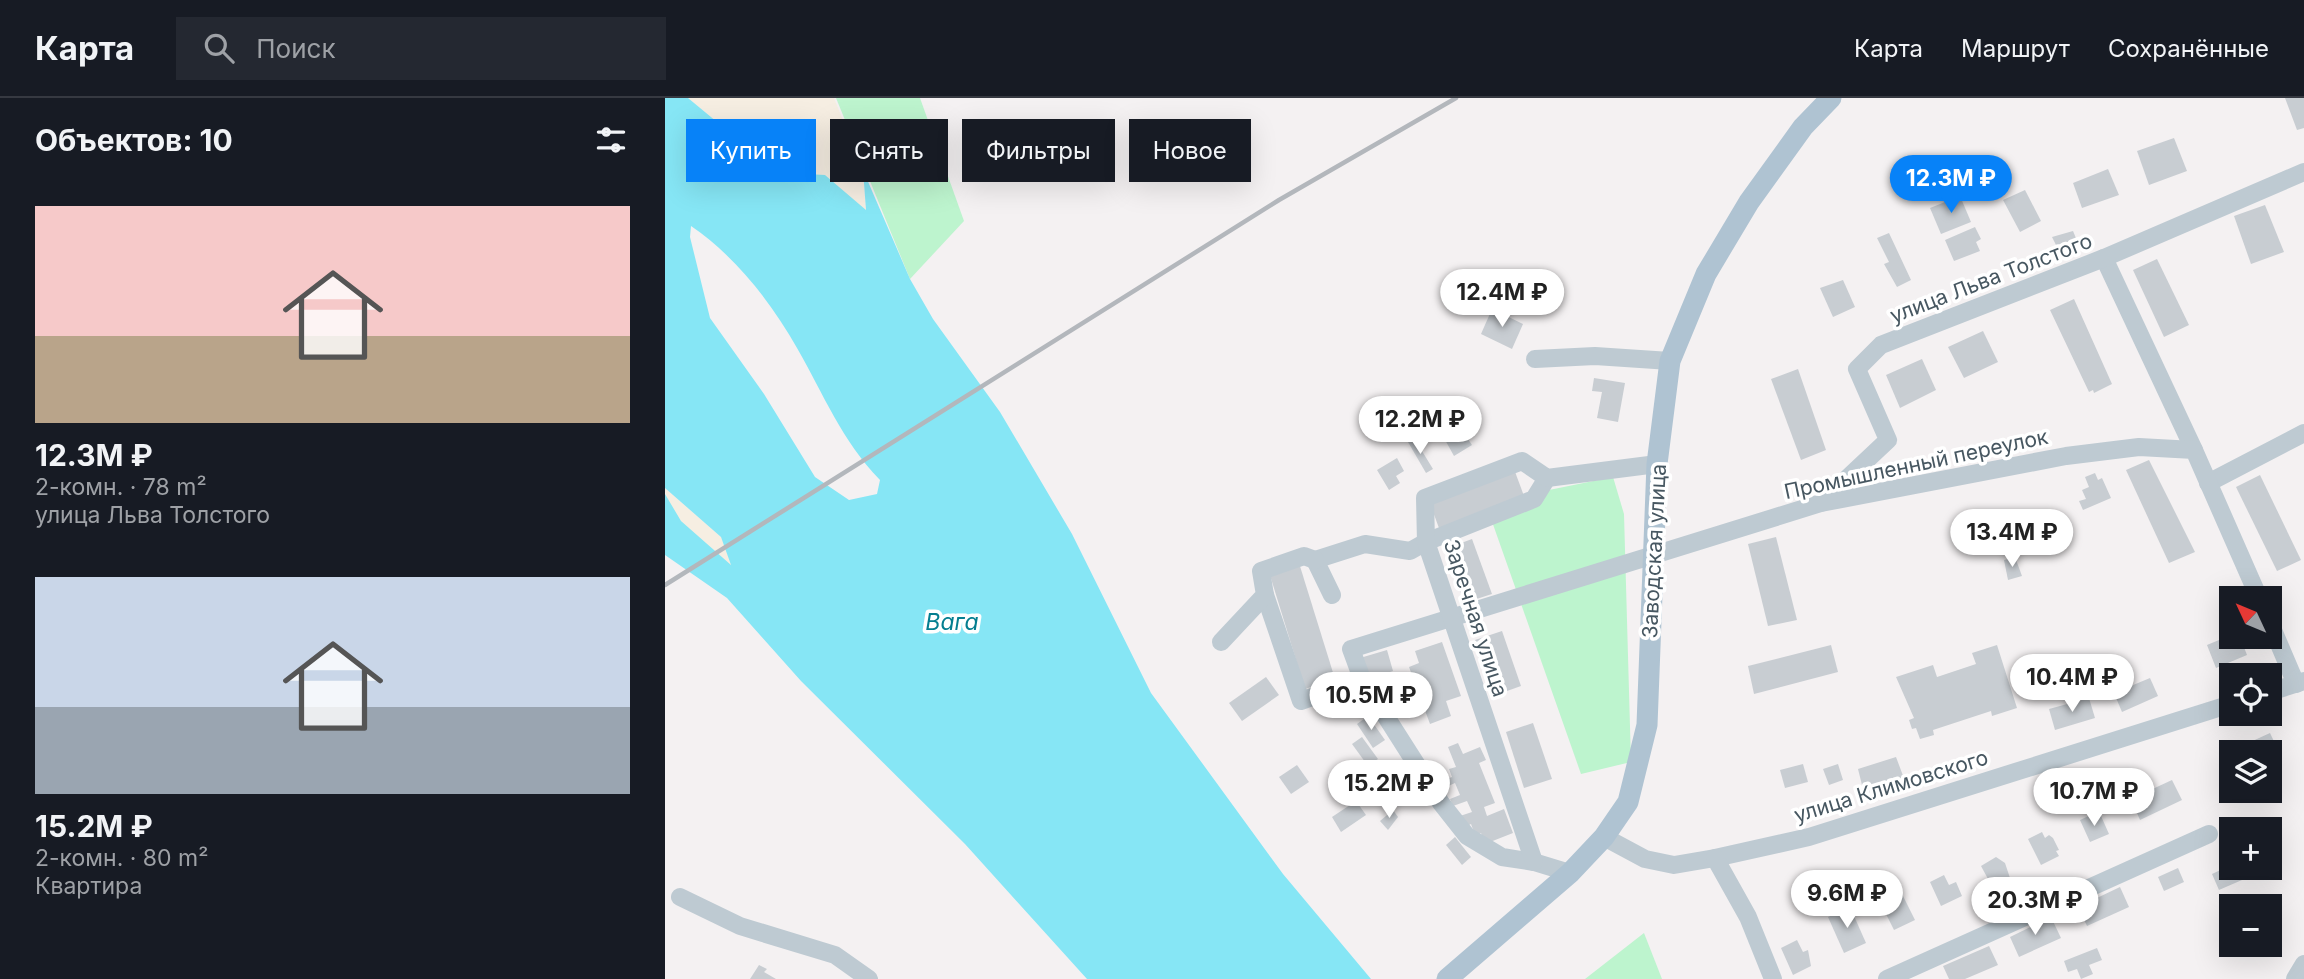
<!DOCTYPE html>
<html lang="ru">
<meta charset="utf-8">
<style>
:root{--surface:#171b24;--page:#242831;--text:#f1f3f6;--muted:#9ea1a6;--line:#363941;--accent:#0782f8}
body{margin:0;font-family:Inter,sans-serif;background:var(--page);color:var(--text);height:100vh;display:flex;flex-direction:column;font-size:26px;white-space:nowrap}
*{box-sizing:border-box;margin:0}
p{font-size:23px;color:var(--muted)}
.icon{flex:none;width:38px;height:38px;fill:none;stroke:currentColor;stroke-width:2;stroke-linecap:round;stroke-linejoin:round}
.map{position:relative;flex:1;overflow:hidden}
.panel{display:flex;flex-direction:column;background:var(--surface);width:665px}
.panel>*{flex:none}
.banner{position:absolute;left:21px;top:21px;width:665px;height:63px;display:flex;gap:14px}
.needle{width:46px;rotate:314deg}
.controls{position:absolute;left:1554px;top:488px;display:grid;gap:14px}
.controls a{display:grid;place-items:center;width:63px;height:63px;border-radius:0px;background:var(--surface);box-shadow:0 7px 28px #0002;font-size:35px}
.price{position:absolute;translate:-50% -60px;padding:0 16px;border-radius:24px;background:#fff;color:#222;font-size:23px;line-height:46px;filter:drop-shadow(0 2px 4px #0008)}
.price::after{content:'';position:absolute;left:50%;top:42px;width:21px;height:16px;margin-left:-10px;background:inherit;clip-path:polygon(0 0,100% 0,50% 100%)}
.price.active{background:var(--accent);color:#fff}
ul{padding:0;list-style:none}
li{display:grid;align-content:center;gap:14px;height:371px;padding:0 35px}
li span{display:grid;place-items:center;height:217px;border-radius:0px;color:#555}
li>.icon{margin-inline-start:auto}
span .icon{width:126px;height:126px;fill:#fffc;stroke-width:1}
li b{font-size:30px}
h2{display:flex;justify-content:space-between;align-items:center;height:84px;padding:0 35px;font-size:30px}
.tag{padding:0 24px;border-radius:0px;background:var(--surface);box-shadow:0 7px 28px #0002;font-size:24px;line-height:63px}
.tag.active{background:var(--accent);color:#fff}
header{display:flex;align-items:center;gap:42px;box-sizing:border-box;height:98px;padding:0 35px;background:var(--surface);border-bottom:2px solid var(--line)}
header strong{font-size:33px}
nav{display:flex;gap:38px;margin-inline-start:auto;font-size:24px}
.search{width:490px;height:63px;background:var(--page);display:flex;align-items:center;gap:18px;box-sizing:border-box;padding:0 24px;border-radius:0px;color:var(--muted);font-size:26px}
main{display:flex;flex:1;min-height:0}
.map>svg:first-child{display:block}
.green{fill:#bdf4ce}
.sand{fill:#f6eee2}
.water{fill:#86e6f5;fill-rule:evenodd}
.building{fill:#c8cdd2}
.lines{fill:none;stroke-linecap:round;stroke-linejoin:round}
.minor{stroke:#becad2;stroke-width:18}
.major{stroke:#afc3d2;stroke-width:21}
.rail{stroke:#b3b7bc;stroke-width:4.5}
.labels{text-anchor:middle;dominant-baseline:central;stroke-width:7;stroke-linejoin:round;paint-order:stroke}
.street-label{font-size:21px;fill:#475761;stroke:#fff}
.water-label{font-size:23px;font-style:italic;fill:#047e90;stroke:#fff}
</style>
<header>
<strong>Карта</strong>
<div class="search"><svg class="icon" aria-label="search" viewBox="0 0 24 24"><circle cx="10" cy="10" r="6"/><path d="M15 15l6 6"/></svg>Поиск</div>
<nav><a>Карта</a><a>Маршрут</a><a>Сохранённые</a></nav>
</header>
<main>
<section class="panel">
<h2>Объектов: 10<svg class="icon" aria-label="filters" viewBox="0 0 24 24"><path d="M4 7h16M4 17h16"/><circle cx="9" cy="7" r="2"/><circle cx="15" cy="17" r="2"/></svg></h2>
<ul>
<li><span style="background:linear-gradient(#f6c9c9 60%,#b9a48a 0)"><svg class="icon" aria-label="home" viewBox="0 0 24 24"><path d="M3 11l9-7 9 7M6 9v11h12V9"/></svg></span><div><b>12.3M ₽</b><p>2-комн. · 78 m²</p><p>улица Льва Толстого</p></div></li>
<li><span style="background:linear-gradient(#c9d6e8 60%,#9aa5b1 0)"><svg class="icon" aria-label="home" viewBox="0 0 24 24"><path d="M3 11l9-7 9 7M6 9v11h12V9"/></svg></span><div><b>15.2M ₽</b><p>2-комн. · 80 m²</p><p>Квартира</p></div></li>
</ul>
</section>
<div class="map">
<svg width="1639" height="881" viewBox="0 0 1639 881">
<rect width="100%" height="100%" fill="#f4f1f2"/>
<g class="green">
<polygon points="171,0 255,0 299,123 245,181"/>
<polygon points="948,379 959,416 966,664 916,676 824,415 884,392"/>
<polygon points="979,835 997,881 920,881"/>
</g>
<g class="sand">
<polygon points="23,0 169,0 198,72 201,113 160,77 125,75 75,43"/>
<path d="M0 390 56 439 67 469C47 452 0 418 0 390Z"/>
</g>
<path class="water" d="M0 0H23L75 43 125 75 160 77 201 112 198 72 245 181 268 221 335 314 407 436 486 595 618 776 706 881H422L300 746 136 583 62 500 0 457V396L16 423 66 467 56 439 0 390ZM26 128C70 158 106 204 132 250 159 297 177 343 215 382L212 396 184 402 150 379 99 296 45 220 25 139Z"/>
<g class="building">
<polygon points="1620,0 1639,0 1639,30 1632,32"/>
<polygon points="1509,40 1522,73 1484,87 1472,53"/>
<polygon points="1443,71 1454,97 1417,110 1408,85"/>
<polygon points="1360,92 1376,123 1355,134 1338,102"/>
<polygon points="1295,98 1306,124 1276,136 1265,110"/>
<polygon points="1600,107 1619,154 1586,166 1569,118"/>
<polygon points="1310,129 1316,141 1311,144 1315,153 1289,163 1280,142"/>
<polygon points="1408,133 1413,145 1394,153 1387,139"/>
<polygon points="1224,135 1246,182 1232,189 1219,166 1224,164 1212,140"/>
<polygon points="1492,161 1524,227 1499,239 1468,172"/>
<polygon points="1178,182 1190,209 1168,219 1155,190"/>
<polygon points="1409,201 1447,286 1429,295 1428,292 1424,294 1385,212"/>
<polygon points="827,211 858,226 847,251 816,236"/>
<polygon points="1318,233 1333,264 1299,280 1283,249"/>
<polygon points="1257,261 1271,292 1235,310 1221,277"/>
<polygon points="1133,271 1161,352 1136,362 1106,281"/>
<polygon points="929,280 960,285 953,324 932,320 937,294 927,293"/>
<polygon points="790,322 807,347 789,358 774,331"/>
<polygon points="749,340 768,371 761,375 743,344"/>
<polygon points="732,360 739,373 731,378 735,385 724,392 712,372"/>
<polygon points="1484,362 1530,454 1504,465 1461,372"/>
<polygon points="849,371 859,398 774,430 764,403"/>
<polygon points="1430,375 1433,382 1437,380 1446,400 1418,412 1414,403 1421,401 1417,392 1424,389 1420,379"/>
<polygon points="1595,377 1636,462 1612,473 1571,389"/>
<polygon points="1111,439 1132,522 1103,528 1083,446"/>
<polygon points="807,441 827,496 799,505 780,451"/>
<polygon points="1350,459 1357,478 1343,482 1339,462"/>
<polygon points="634,465 670,581 640,591 604,474"/>
<polygon points="837,533 856,588 828,598 810,542"/>
<polygon points="1566,537 1575,539 1582,557 1551,570 1542,547"/>
<polygon points="777,544 796,598 781,603 786,618 765,626 744,569 754,565 750,553"/>
<polygon points="1166,547 1173,574 1089,596 1083,568"/>
<polygon points="1332,547 1352,610 1327,618 1326,613 1268,632 1269,637 1255,641 1251,630 1247,631 1244,622 1249,620 1231,579 1268,567 1272,579 1311,566 1307,555"/>
<polygon points="722,552 728,573 709,579 706,574 700,576 695,560"/>
<polygon points="601,579 614,597 577,623 564,605"/>
<polygon points="1485,580 1493,598 1457,614 1449,595"/>
<polygon points="1424,600 1430,620 1390,632 1384,611"/>
<polygon points="703,618 720,642 708,650 692,626"/>
<polygon points="868,625 887,681 859,690 841,634"/>
<polygon points="1605,635 1616,658 1605,663 1605,654 1566,654 1566,672 1559,656"/>
<polygon points="697,639 713,661 703,668 687,646"/>
<polygon points="793,645 798,656 815,649 821,662 814,665 830,705 819,709 822,718 839,711 848,735 820,746 816,735 810,737 806,726 800,729 795,718 807,714 802,703 788,708 785,701 795,697 790,685 781,689 778,682 787,679 784,671 791,669 783,649"/>
<polygon points="1231,659 1240,683 1199,695 1193,671"/>
<polygon points="1138,666 1143,684 1120,690 1115,672"/>
<polygon points="1173,666 1178,682 1164,687 1158,671"/>
<polygon points="632,667 644,684 626,696 614,679"/>
<polygon points="1507,682 1517,702 1475,722 1466,701"/>
<polygon points="691,703 701,717 676,734 667,719"/>
<polygon points="728,712 733,719 723,732 715,723"/>
<polygon points="1428,716 1430,720 1436,718 1444,736 1425,744 1415,722"/>
<polygon points="1377,734 1380,740 1384,737 1388,740 1394,752 1391,753 1394,758 1376,767 1363,741"/>
<polygon points="790,739 806,759 797,767 781,747"/>
<polygon points="1331,759 1340,765 1346,783 1329,792 1316,768"/>
<polygon points="1566,767 1572,770 1577,782 1554,792 1547,776"/>
<polygon points="1513,770 1519,784 1499,793 1493,779"/>
<polygon points="1279,777 1284,787 1291,784 1297,798 1276,808 1265,784"/>
<polygon points="1455,789 1464,809 1422,828 1413,809"/>
<polygon points="1236,794 1250,822 1229,832 1215,804"/>
<polygon points="1185,809 1201,845 1179,855 1163,819"/>
<polygon points="1386,819 1396,840 1354,859 1345,839"/>
<polygon points="1132,842 1138,854 1143,852 1146,868 1128,877 1116,850"/>
<polygon points="1324,848 1333,867 1300,881 1284,881 1278,868"/>
<polygon points="1432,850 1437,862 1424,867 1428,876 1416,881 1412,871 1403,874 1399,863"/>
<polygon points="94,867 102,871 99,874 111,881 85,881"/>
</g>
<g class="lines">
<g class="minor">
<polyline points="1439,160 1529,352"/>
<polyline points="870,261 930,258 1005,263"/>
<polyline points="1543,385 1639,335"/>
<polyline points="1156,405 1223,342 1192,271 1216,247 1439,160 1639,74"/>
<polyline points="600,497 636,603 697,581 686,551 1156,405 1401,358 1474,349 1529,352 1594,500"/>
<polyline points="667,497 650,462 700,446 745,453 761,444 869,401 882,380"/>
<polyline points="1605,525 1631,586"/>
<polyline points="556,544 600,497 596,473 639,458 650,462"/>
<polyline points="697,581 776,705 802,738 837,759 869,764 905,775"/>
<polyline points="1605,594 1639,583"/>
<polyline points="939,739 980,761 1009,767 1050,760 1144,739 1566,606"/>
<polyline points="1050,760 1083,819 1108,881"/>
<polyline points="869,764 761,444 760,400 857,363 882,380 992,366"/>
<polyline points="15,799 75,828 170,857 204,881"/>
<polyline points="1222,881 1544,736"/>
<polyline points="1630,881 1639,866"/>
</g>
<polyline class="major" points="782,881 905,775 939,739 963,704 982,627 992,366 1005,263 1041,176 1084,104 1138,29 1166,0"/>
<polyline class="rail" points="0,487 614,102 791,0"/>
</g>
<g class="labels">
<g class="street-label">
<text transform="translate(1326 180) rotate(-21)">улица Льва Толстого</text>
<text transform="translate(1251 366) rotate(-12)">Промышленный переулок</text>
<text transform="translate(989 453) rotate(-87)">Заводская улица</text>
<text transform="translate(811 520) rotate(72)">Заречная улица</text>
<text transform="translate(1226 688) rotate(-17)">улица Климовского</text>
</g>
<g class="water-label">
<text x="287" y="524">Вага</text>
</g>
</g>
</svg>
<div class="controls">
<a><svg class="needle" viewBox="-14 -14 28 28"><path d="M0-13l5 13h-10z" fill="#e53935"/><path d="M0 13l5-13h-10z" fill="#9ea1a6"/></svg></a>
<a><svg class="icon" aria-label="locate" viewBox="0 0 24 24"><circle cx="12" cy="12" r="6"/><path d="M12 2v4M12 18v4M2 12h4M18 12h4"/></svg></a>
<a><svg class="icon" aria-label="layers" viewBox="0 0 24 24"><path d="M12 4l9 5-9 5-9-5zM3 14l9 5 9-5"/></svg></a>
<a>+</a>
<a>−</a>
</div>
<b class="price active" style="left:1286px;top:117px">12.3M ₽</b>
<b class="price" style="left:837px;top:231px">12.4M ₽</b>
<b class="price" style="left:755px;top:358px">12.2M ₽</b>
<b class="price" style="left:1347px;top:471px">13.4M ₽</b>
<b class="price" style="left:1407px;top:616px">10.4M ₽</b>
<b class="price" style="left:706px;top:634px">10.5M ₽</b>
<b class="price" style="left:724px;top:722px">15.2M ₽</b>
<b class="price" style="left:1429px;top:730px">10.7M ₽</b>
<b class="price" style="left:1182px;top:832px">9.6M ₽</b>
<b class="price" style="left:1370px;top:839px">20.3M ₽</b>
<div class="banner">
<a class="tag active">Купить</a>
<a class="tag">Снять</a>
<a class="tag">Фильтры</a>
<a class="tag">Новое</a>
</div>
</div>
</main>
